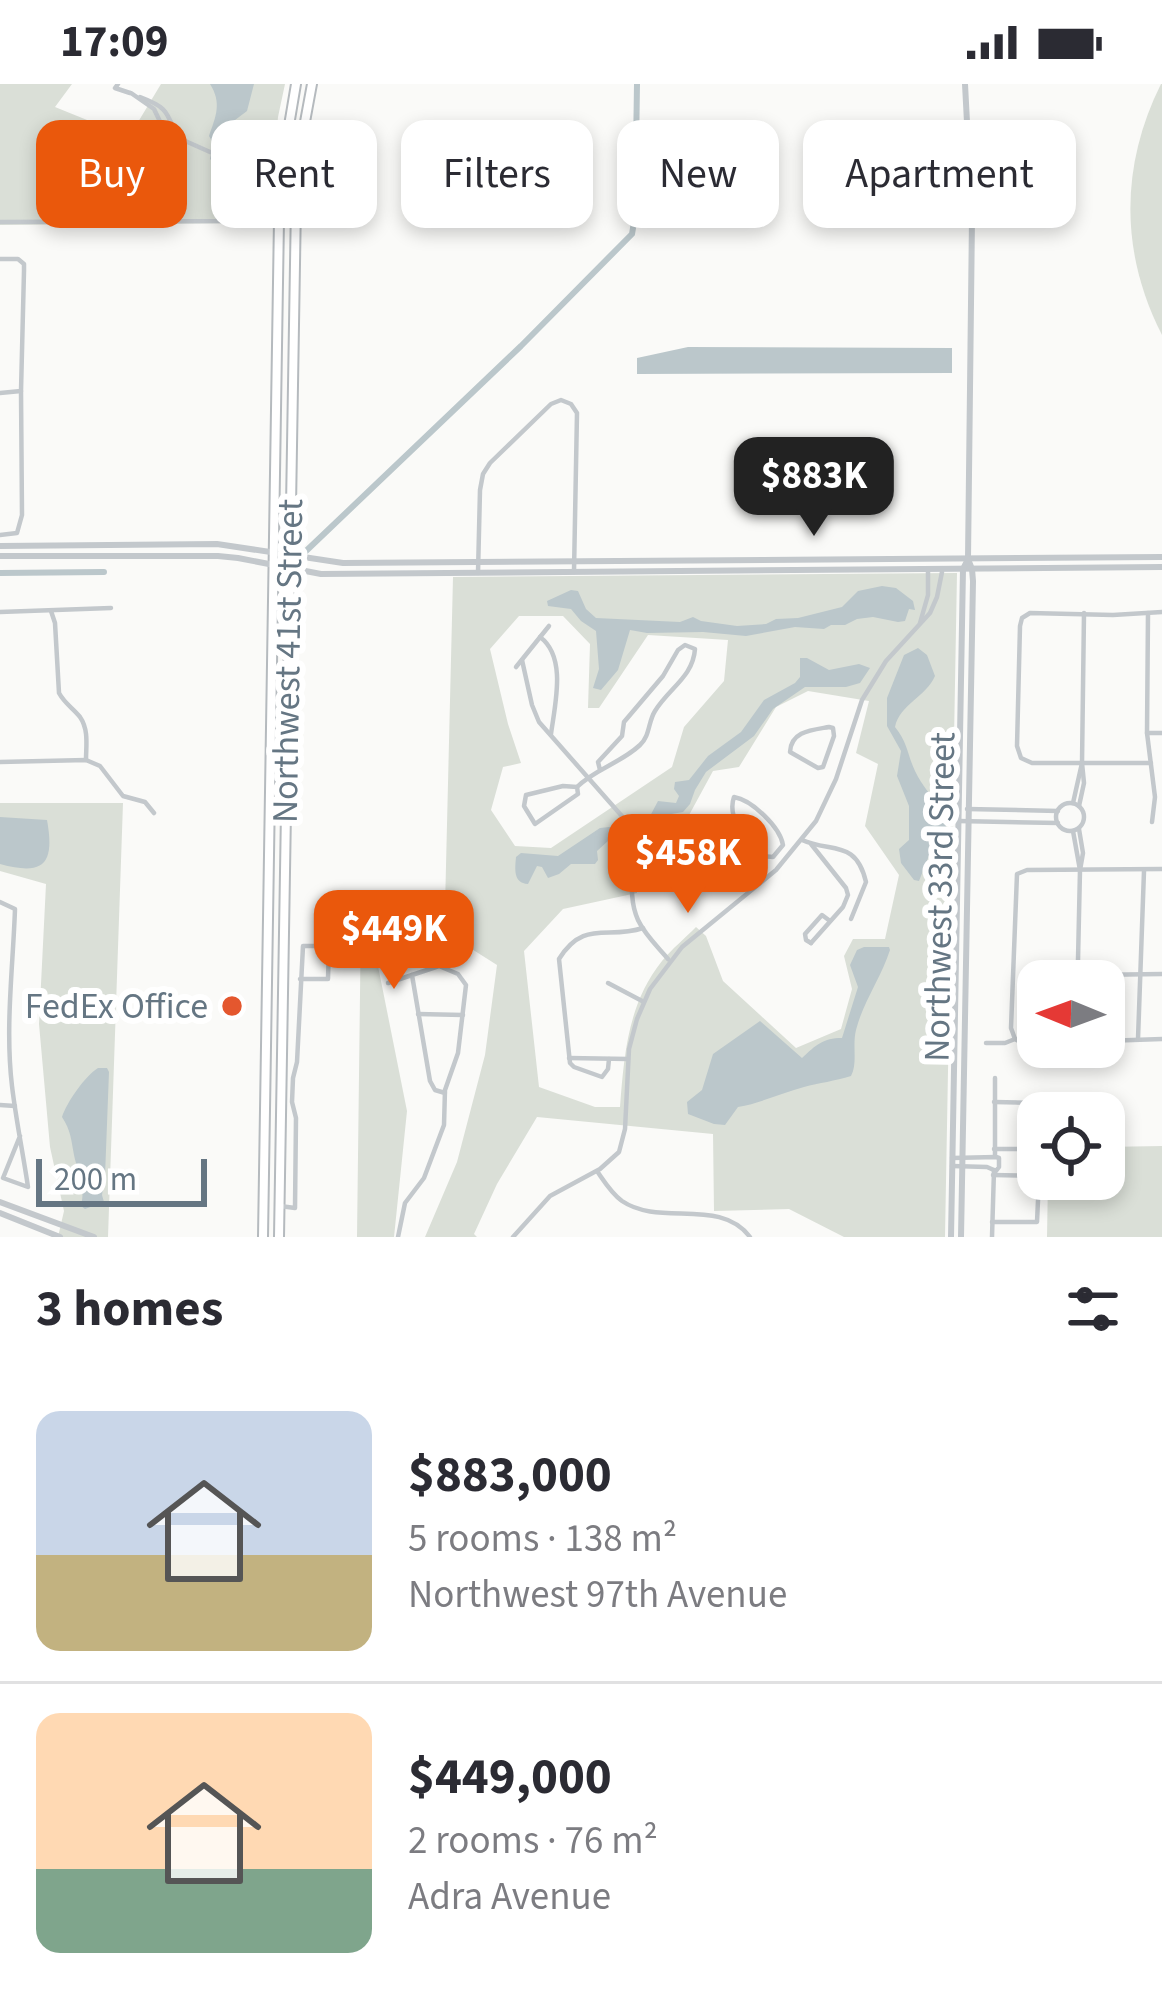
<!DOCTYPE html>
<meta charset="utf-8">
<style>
:root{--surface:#fff;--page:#f7f7f7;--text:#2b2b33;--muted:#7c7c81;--line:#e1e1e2;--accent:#ea580c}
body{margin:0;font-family:"Source Sans 3",sans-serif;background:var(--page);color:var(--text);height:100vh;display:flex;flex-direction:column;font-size:45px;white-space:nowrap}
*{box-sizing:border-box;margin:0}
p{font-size:39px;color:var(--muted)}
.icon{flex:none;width:66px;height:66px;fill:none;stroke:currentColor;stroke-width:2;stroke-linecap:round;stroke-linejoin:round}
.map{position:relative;height:1153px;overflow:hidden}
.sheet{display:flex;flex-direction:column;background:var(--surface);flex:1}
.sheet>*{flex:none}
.top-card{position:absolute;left:36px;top:36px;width:1092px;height:108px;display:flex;gap:24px}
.needle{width:78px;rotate:271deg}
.tools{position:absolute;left:1017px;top:876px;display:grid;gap:24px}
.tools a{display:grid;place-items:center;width:108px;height:108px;border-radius:24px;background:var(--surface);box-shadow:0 6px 18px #0003;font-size:60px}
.scale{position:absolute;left:36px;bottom:30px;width:171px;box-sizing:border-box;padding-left:12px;border:6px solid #657683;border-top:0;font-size:33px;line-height:42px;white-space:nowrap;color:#657683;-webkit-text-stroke:9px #fff;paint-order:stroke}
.price{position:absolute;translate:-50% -102px;padding:0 27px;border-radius:24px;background:var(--accent);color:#fff;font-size:39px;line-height:78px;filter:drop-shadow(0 3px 6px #0008)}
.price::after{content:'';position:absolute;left:50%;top:72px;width:36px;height:27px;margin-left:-18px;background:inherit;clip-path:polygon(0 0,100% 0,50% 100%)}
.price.active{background:#222;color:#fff}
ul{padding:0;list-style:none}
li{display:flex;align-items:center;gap:36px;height:300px;padding:0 36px}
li+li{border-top:3px solid var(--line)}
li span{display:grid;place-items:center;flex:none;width:336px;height:240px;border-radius:24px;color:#555}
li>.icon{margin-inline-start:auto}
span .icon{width:144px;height:144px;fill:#fffc;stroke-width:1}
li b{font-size:51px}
h2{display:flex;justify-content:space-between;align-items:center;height:144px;padding:0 36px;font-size:51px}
.chip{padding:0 42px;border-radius:24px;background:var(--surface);box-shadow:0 6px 18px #0003;font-size:42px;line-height:108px}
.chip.active{background:var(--accent);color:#fff}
.status{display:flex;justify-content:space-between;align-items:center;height:84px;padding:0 60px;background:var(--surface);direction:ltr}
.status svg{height:33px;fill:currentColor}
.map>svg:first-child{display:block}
.green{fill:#dadfd7;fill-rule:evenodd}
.water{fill:#bbc7cb}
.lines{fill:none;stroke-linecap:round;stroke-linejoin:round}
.canal{stroke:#bbc7cb;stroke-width:6}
.primary-casing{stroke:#b5babe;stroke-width:12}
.minor{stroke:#c3c8cc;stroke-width:4.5}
.tertiary{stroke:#c3c8cc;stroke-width:6}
.primary{stroke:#fff;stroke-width:8}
.poi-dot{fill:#e4572e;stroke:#fff;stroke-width:4.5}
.labels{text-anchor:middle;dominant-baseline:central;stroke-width:12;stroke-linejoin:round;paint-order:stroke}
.street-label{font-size:36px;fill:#657683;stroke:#fff}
.poi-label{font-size:36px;fill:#657683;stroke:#fff;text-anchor:end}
</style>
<div class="status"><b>17:09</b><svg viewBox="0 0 49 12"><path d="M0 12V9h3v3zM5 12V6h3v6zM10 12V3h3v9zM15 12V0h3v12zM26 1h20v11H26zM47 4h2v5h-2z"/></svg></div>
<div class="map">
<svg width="1162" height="1153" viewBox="0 0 1162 1153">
<rect width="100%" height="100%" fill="#fafaf8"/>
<g class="green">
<polygon points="0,0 72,0 55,23 129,53 161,0 285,0 278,33 269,139 0,141"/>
<path d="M1161 0H1162V251C1120 169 1120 82 1161 0Z"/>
<path d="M957 489 945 1153H844L789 1125 714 1127 713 1050 537 1033 497 1100 474 1150 477 1153H425L457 1078 485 971 497 881 448 850 376 872 407 1027 394 1153H357L361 829 445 823 453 493ZM519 532H563L590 560 588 624H599L648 551 728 556 724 597 684 643 672 683 551 764 515 762 491 726 503 683 521 679 508 640 490 565ZM808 607 869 617 856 669 878 680 865 742 899 791 885 855H853L844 872 852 905 841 945 796 964 723 897 706 852 696 843C685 854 672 865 662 877 628 919 624 971 620 1023H595L539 1003 524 867 563 825 637 809V743L688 733 713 687 739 683 776 623Z"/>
<polygon points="0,719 123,719 108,1153 58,1153 64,1127 50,1063 39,940 46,800 0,787"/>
<polygon points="1162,1062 1162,1153 1047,1153 1048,1095 1104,1095 1104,1063"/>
</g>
<g class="water">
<path d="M210 0H254L247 27 227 42C221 69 231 84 239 109 233 120 226 123 214 122L220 104 215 80 210 75 213 59 209 52C216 32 222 19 210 0Z"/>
<polygon points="688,263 952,264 952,289 637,290 637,274"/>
<polygon points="882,502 896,504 913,517 915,526 909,525 905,537 898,538 873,533 857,535 845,541 831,541 824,545 795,543 746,552 703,548 647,549 630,546 618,586 601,606 593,604 599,585 596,547 581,537 571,525 548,522 547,517 571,506 578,507 586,525 596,534 680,538 693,533 701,537 737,542 766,540 776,535 798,534 842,523 858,507"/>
<path d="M918 564 927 571 935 592C926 613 900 620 895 643 908 659 907 670 915 687 930 718 947 717 947 757L930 769 919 797 914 796 901 779 899 765 909 756V722L897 692 901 667 887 642V614L904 571Z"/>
<polygon points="800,574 807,574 829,586 859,580 870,584 860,599 846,603 805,603 773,625 754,652 706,688 695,706 690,720 683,728 649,734 658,717 676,719 679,712 674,705 675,698 689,696 708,672 741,648 764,616 795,599 800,593"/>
<path d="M0 733 47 736C55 780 44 792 0 780Z"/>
<path d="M618 742 624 749 622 754 608 757 597 767 598 776 595 780H571L559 790 548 794 542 783 537 782 528 800C513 799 515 785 516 773L521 769 558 772 600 744Z"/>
<path d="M864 863H889L890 866C881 894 863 918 856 946 852 962 858 979 851 992 835 997 819 999 804 1003 781 1009 761 1019 738 1023L725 1041 714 1040 688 1030 687 1018 702 1006 713 970 760 937 802 974C816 961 823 954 842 954L858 903 850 881 857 866Z"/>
<path d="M98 984H107L109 988 105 1092 102 1111 104 1118 85 1125 81 1122C86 1102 78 1090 74 1071 71 1055 71 1047 62 1033 67 1018 85 992 98 984Z"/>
</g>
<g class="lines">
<g class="canal">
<polyline points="306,467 521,262 632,150 635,132 637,0"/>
<polyline points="0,489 104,488"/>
</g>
<defs>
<g id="primary">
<polyline points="263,1153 279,135 283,77 296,0"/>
<polyline points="279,1153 296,119 300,65 312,0"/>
</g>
</defs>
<use href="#primary" class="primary-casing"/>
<g class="minor">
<polyline points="118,0 115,4 130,9"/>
<polyline points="131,9 154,25 165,48 210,68 234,71"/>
<path d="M140 13C169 24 166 28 178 54"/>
<circle cx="249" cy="68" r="16"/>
<polyline points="265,65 300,73"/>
<polyline points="263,76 283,77 299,73"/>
<polyline points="242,85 246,93 248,114"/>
<path d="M0 138 224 137C250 128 254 106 258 82"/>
<polyline points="0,175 18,175 24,180 24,187 21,307 22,431 17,449 0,451"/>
<polyline points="0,309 21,307"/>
<polyline points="478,489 480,406 483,390 490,379 551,320 561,316 571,320 577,329 574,488"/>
<path d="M51 527 55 539 59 609C65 620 73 624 80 633 89 646 86 662 86 676"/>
<polyline points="0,528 111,524"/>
<polyline points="1148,529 1147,649 1155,713 1152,738"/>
<polyline points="920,539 928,511 928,486"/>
<path d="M540 553C567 573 555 620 551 650"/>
<path d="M522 576 532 621 539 638 628 739C640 770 624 805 638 836 645 851 658 863 668 875"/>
<polyline points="516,583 549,542"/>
<path d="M829 643 833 644 834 652 823 683 818 684 790 668C791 647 812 646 829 643Z"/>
<polyline points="1147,649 1162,649"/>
<polyline points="0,678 86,676 100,682 123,712 145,718 154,729"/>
<polyline points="1151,679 1032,679 1021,674 1017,662 1020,542 1022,534 1030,529 1113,531 1162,528"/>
<polygon points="563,702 577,703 578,710 535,740 524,722 526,711"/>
<path d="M577 703C595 685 621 679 640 661 650 652 648 638 655 627 669 604 693 593 695 565L685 561 678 566 663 592 624 638 622 652 598 678 600 686"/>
<path d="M734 713C752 716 780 743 783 761L773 773 762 772C748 755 726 736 734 713Z"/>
<circle cx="1070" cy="733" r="14"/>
<polyline points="1073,719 1082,679"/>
<polyline points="1079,722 1084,699 1082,679 1084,529"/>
<polyline points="967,725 1058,727"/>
<polyline points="958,737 1058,739"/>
<polyline points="1079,745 1083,769 1080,786"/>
<polyline points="1073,747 1080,786 1078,876 1082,888"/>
<path d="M802 756C831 769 856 755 866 798L851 835"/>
<path d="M0 818 15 825C13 883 5 944 12 1002 16 1036 23 1069 28 1103L3 1094 20 1052"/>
<polyline points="811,859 843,823 848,811 846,804 811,760"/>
<polyline points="811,859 806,856 805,850 822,831 830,837"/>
<polyline points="1056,894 1073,894 1082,888 1091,891 1162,890"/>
<polyline points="388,899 412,891"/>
<polyline points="608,899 644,918"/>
<polyline points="418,930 463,931"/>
<polyline points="1015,955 1011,944 1017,790 1027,786 1162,785"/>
<polyline points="1138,955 1144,787"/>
<polyline points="1104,957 1162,955"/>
<polyline points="986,959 1005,959 1015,955 1022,959 1038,959"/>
<polyline points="569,974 628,975"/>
<path d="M609 975 608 985 602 993 574 983 570 979 559 875C584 835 607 856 643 844"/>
<polyline points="995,994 995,1072"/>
<polyline points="994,1018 1036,1019 1039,1021 1040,1029"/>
<polyline points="0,1021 15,1022"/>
<polyline points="994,1065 1038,1065"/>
<polyline points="952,1082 987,1083 996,1087 999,1083 999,1074 996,1073 952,1074"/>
<path d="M597 1087C604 1097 611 1109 622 1117 660 1143 720 1113 750 1153"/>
<polyline points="993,1091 1038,1092"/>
<polyline points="280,1122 295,1124 296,1034 292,1018 293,994 297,978 303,862 329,862 328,895 300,895"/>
<polyline points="992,1138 1037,1138 1039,1095"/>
<polyline points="398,1153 405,1119 424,1094 444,1041 445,1006 458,969 466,901 458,890 439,882 412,891 430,997 435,1006 445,1009"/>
<polyline points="513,1153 550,1112 600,1085 619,1068 625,1045 629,965 637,935 650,905 682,863 776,786 816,737 836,695 862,616 886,577 930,529 937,513 942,488"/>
<polyline points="992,1153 994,1086"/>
</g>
<g class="tertiary">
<polyline points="0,462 217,460 343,479 1162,473"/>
<polyline points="0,472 218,472 238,474 321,490 1162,483"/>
<polyline points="0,1118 94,1153"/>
<polyline points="0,1129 60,1153"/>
<polyline points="951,1153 963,485 968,475 972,134 965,0"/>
<polyline points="961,1153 973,497 972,485 968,475"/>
</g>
<use href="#primary" class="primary"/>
</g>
<circle class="poi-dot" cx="232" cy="922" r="12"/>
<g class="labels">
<g class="street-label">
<text transform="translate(288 577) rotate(-89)">Northwest 41st Street</text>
<text transform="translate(940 813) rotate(-89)">Northwest 33rd Street</text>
</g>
<g class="poi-label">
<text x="208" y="922">FedEx Office</text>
</g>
</g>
</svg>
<div class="tools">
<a><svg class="needle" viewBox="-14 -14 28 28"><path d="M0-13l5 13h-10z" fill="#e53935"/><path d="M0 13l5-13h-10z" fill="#7c7c81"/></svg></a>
<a><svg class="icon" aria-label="locate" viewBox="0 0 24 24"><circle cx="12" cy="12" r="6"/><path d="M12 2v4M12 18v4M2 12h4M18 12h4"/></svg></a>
</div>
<div class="scale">200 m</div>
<b class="price active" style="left:814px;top:455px">$883K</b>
<b class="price" style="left:688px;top:832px">$458K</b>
<b class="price" style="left:394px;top:908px">$449K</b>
<div class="top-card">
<a class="chip active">Buy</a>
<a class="chip">Rent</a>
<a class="chip">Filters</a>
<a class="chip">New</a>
<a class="chip">Apartment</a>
</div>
</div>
<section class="sheet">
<h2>3 homes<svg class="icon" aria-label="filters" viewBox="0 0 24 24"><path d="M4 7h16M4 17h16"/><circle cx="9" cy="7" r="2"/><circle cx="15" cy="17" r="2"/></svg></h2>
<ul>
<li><span style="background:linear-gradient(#c9d6e8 60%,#c2b280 0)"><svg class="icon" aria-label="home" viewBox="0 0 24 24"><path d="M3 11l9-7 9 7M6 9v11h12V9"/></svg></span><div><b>$883,000</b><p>5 rooms · 138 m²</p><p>Northwest 97th Avenue</p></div></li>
<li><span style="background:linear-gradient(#ffd9b3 65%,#7fa58c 0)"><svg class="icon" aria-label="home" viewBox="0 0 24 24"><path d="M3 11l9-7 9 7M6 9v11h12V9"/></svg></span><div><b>$449,000</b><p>2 rooms · 76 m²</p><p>Adra Avenue</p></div></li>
</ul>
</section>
